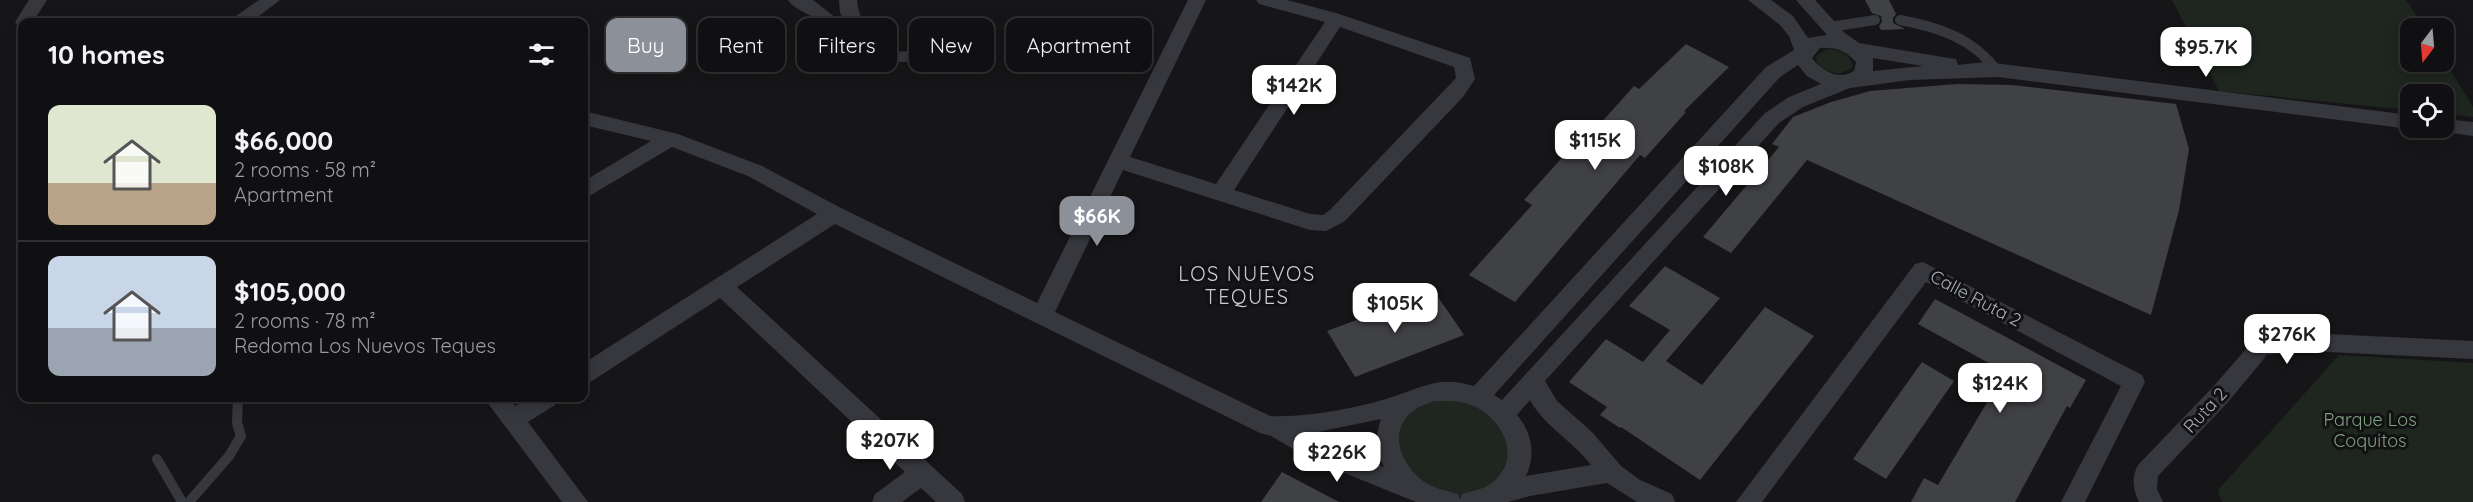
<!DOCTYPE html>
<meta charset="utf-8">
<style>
:root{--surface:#101012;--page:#1e1e20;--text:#f1f3f6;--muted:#9c9d9f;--line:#303032;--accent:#8c9099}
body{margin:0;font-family:Quicksand,sans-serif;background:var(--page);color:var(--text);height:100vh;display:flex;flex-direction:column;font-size:22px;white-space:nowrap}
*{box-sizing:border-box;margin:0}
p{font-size:20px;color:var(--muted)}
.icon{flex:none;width:33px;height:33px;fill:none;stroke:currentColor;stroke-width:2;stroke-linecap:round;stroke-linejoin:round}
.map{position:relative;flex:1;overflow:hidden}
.details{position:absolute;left:18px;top:18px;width:570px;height:384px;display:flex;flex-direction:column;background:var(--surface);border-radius:12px;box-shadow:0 3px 15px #0003,0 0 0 2px var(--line)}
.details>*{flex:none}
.guide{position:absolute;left:606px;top:18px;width:570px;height:54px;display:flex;gap:12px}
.needle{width:39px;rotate:196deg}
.controls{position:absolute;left:2400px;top:18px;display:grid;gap:12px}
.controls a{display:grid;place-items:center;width:54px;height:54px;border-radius:12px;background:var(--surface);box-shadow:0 3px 15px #0003,0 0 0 2px var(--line);font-size:30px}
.price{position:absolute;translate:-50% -51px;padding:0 14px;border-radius:12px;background:#fff;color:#222;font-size:20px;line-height:39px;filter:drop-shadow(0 2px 3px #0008)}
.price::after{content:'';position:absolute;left:50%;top:36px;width:18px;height:14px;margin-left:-9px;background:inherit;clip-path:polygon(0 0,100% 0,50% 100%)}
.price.active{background:var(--accent);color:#fff}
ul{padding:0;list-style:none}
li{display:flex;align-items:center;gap:18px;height:150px;padding:0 30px}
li+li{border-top:2px solid var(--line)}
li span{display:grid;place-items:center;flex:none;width:168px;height:120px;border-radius:12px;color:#555}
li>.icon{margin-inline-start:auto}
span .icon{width:72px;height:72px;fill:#fffc;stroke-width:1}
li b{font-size:26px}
h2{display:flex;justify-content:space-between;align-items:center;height:72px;padding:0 30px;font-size:26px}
.pill{padding:0 21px;border-radius:12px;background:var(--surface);box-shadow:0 3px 15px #0003,0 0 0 2px var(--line);font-size:21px;line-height:54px}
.pill.active{background:var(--accent);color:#fff}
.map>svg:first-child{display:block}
.green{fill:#1e261f}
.building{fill:#404145}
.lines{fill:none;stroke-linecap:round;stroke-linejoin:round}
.service{stroke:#37383d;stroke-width:10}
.minor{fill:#37383d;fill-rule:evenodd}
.labels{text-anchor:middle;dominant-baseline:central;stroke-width:6;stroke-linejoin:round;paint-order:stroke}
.street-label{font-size:18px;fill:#a8adb8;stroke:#111113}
.park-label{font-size:18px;fill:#7fa381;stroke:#111113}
.neighbourhood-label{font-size:20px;letter-spacing:1.5px;fill:#c9ccd4;stroke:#111113}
</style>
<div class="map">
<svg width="2473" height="502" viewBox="0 0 2473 502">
<rect width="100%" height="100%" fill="#161618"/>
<g class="green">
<polygon points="2172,0 2406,0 2424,28 2410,28 2410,62 2444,60 2473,107 2473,117 2444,114 2444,94 2410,94 2410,110 2219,91"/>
<path d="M1827 49C1839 50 1849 53 1853 65L1852 68 1839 74C1828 72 1817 68 1816 56Z"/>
<polygon points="2339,355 2473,363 2473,502 2222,502 2218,490"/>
<polygon points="1452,392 1510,429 1507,479 1462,502 1416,490 1390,427 1395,414"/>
</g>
<g class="building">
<polygon points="1865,0 1889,0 1896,14 1893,18 1893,23 1905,29 1881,30 1879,26 1882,22 1881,16 1872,13"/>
<polygon points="1686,44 1729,67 1684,111 1686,112 1645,158 1640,155 1515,302 1469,275 1532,205 1524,200 1568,151 1573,154 1634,86 1639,89"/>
<polygon points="1957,84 2012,85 2176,104 2189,149 2179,210 2151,315 1807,160 1731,253 1703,237 1779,147 1772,144 1793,117 1831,102 1870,91"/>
<polygon points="1665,266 1720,298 1666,361 1702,385 1765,307 1814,336 1700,480 1621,427 1620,428 1600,415 1607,407 1569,382 1606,339 1643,362 1670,330 1629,306"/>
<polygon points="1434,291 1464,335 1355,377 1327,331"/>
<polygon points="1935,299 2086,380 2070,408 2067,406 2015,502 1911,502 1924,478 1938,485 2005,372 1918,324"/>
<polygon points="1922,362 1954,381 1886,479 1853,459"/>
<polygon points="1282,472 1339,502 1261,502"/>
</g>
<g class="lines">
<g class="service">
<path d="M1900 20C1938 27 1973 38 1997 71"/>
<polyline points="1830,27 1875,20"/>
<polyline points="157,459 182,502"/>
<polyline points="189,502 229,456 241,436 237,423 238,398"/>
</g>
<g class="minor">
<polygon points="29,0 47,0 33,22 22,22 22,28 18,26 15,22"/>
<polygon points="259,0 280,0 251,22 230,22 233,18"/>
<path d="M788 0H813L849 28 840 13 839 0H857C858 13 862 20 869 31 871 35 875 44 878 46 897 62 946 40 966 35L973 37 975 41 973 45C929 62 888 73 846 45 835 38 827 29 818 21 809 13 793 9 788 0Z"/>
<path d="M1188 0H1206L1130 157 1216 184 1325 22 1259 4 1256 0H1287L1336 13 1470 58 1475 79 1463 97 1345 221 1326 231 1310 230 1123 170 1055 312 1270 416C1305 418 1365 407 1398 395 1427 385 1442 376 1474 386L1766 67 1794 50 1789 36 1780 25 1748 0H1771L1793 16 1808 38 1827 35 1796 0H1815L1845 33 1859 43 1949 58 1956 59 1958 65 1985 62 2410 115V128H2415L2410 129 1998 77 1910 80 1850 88 1803 107 1779 123 1545 381 1557 401 1592 432 1621 466 1640 480 1672 494 1675 502H1637L1607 483 1530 496 1508 502H1416L1310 459 1271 436 1260 433 835 224 737 287 962 494 965 502H936L921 488 902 502H872L875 494 905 472 720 298 592 381 584 383V363L817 214 748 176 672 147 591 195 584 197V181L651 141 584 125V111L678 134 762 166 841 208 1037 303ZM1340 27 1454 67 1456 78 1331 209 1323 215 1310 214 1234 190ZM1820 48C1835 47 1846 51 1856 62L1854 71C1839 81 1822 71 1812 58ZM1873 58 1923 66 1873 71ZM1798 65 1807 76 1821 84 1789 97 1765 113 1502 400 1494 395 1780 77ZM1530 400C1544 426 1573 441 1591 465L1526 476C1536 456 1532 432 1517 415ZM1434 401C1447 401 1459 400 1471 405 1505 419 1524 461 1489 485 1481 490 1472 491 1462 494L1460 500 1458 494C1447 491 1436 489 1426 483 1406 471 1389 439 1406 418 1413 408 1424 405 1434 401ZM1381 419C1375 436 1376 451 1384 467L1326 445 1308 434Z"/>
<polygon points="2444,119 2473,122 2473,136 2437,131 2435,128 2444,128"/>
<polygon points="1923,262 2142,375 2145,382 2085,502 2061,502 2121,386 1926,282 1762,502 1736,502 1915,264"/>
<path d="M2307 333 2473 341V359L2307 351 2267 355 2228 402 2158 476 2157 489 2163 502H2139C2133 489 2131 478 2138 465L2212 388 2253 341Z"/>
<polygon points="484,398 508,398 515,406 529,398 558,398 555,405 528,422 588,502 562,502"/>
</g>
</g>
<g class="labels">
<g class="street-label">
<text transform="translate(1976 298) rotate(28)">Calle Ruta 2</text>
<text transform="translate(2205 410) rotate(-47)">Ruta 2</text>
</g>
<g class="park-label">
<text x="2370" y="419">Parque Los<tspan x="2370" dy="21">Coquitos</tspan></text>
</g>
<g class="neighbourhood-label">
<text x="1247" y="273">LOS NUEVOS<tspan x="1247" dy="23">TEQUES</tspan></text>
</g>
</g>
</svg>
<div class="controls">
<a><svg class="needle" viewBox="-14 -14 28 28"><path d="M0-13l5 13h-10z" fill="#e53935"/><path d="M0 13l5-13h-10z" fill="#9c9d9f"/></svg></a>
<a><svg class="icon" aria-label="locate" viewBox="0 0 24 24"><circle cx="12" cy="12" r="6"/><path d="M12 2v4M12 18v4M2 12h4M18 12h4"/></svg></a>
</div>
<b class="price" style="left:2206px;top:78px">$95.7K</b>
<b class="price" style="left:1294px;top:116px">$142K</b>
<b class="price" style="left:1595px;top:171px">$115K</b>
<b class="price" style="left:1726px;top:197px">$108K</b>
<b class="price active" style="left:1097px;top:247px">$66K</b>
<b class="price" style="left:1395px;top:334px">$105K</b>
<b class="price" style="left:2287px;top:365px">$276K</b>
<b class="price" style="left:2000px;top:414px">$124K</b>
<b class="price" style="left:890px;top:471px">$207K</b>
<b class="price" style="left:1337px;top:483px">$226K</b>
<div class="guide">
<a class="pill active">Buy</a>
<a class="pill">Rent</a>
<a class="pill">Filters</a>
<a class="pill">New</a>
<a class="pill">Apartment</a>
</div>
<section class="details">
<h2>10 homes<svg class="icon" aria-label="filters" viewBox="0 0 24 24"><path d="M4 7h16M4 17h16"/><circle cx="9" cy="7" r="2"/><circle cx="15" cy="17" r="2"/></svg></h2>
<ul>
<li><span style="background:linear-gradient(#dfe7d0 65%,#b9a48a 0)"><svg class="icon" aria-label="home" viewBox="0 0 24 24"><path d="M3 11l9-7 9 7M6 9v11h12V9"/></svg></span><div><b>$66,000</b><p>2 rooms · 58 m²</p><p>Apartment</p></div></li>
<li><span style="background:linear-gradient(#c9d6e8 60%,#9aa5b1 0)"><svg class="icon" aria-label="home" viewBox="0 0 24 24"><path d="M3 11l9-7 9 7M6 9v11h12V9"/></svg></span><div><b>$105,000</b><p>2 rooms · 78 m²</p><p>Redoma Los Nuevos Teques</p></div></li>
</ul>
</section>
</div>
